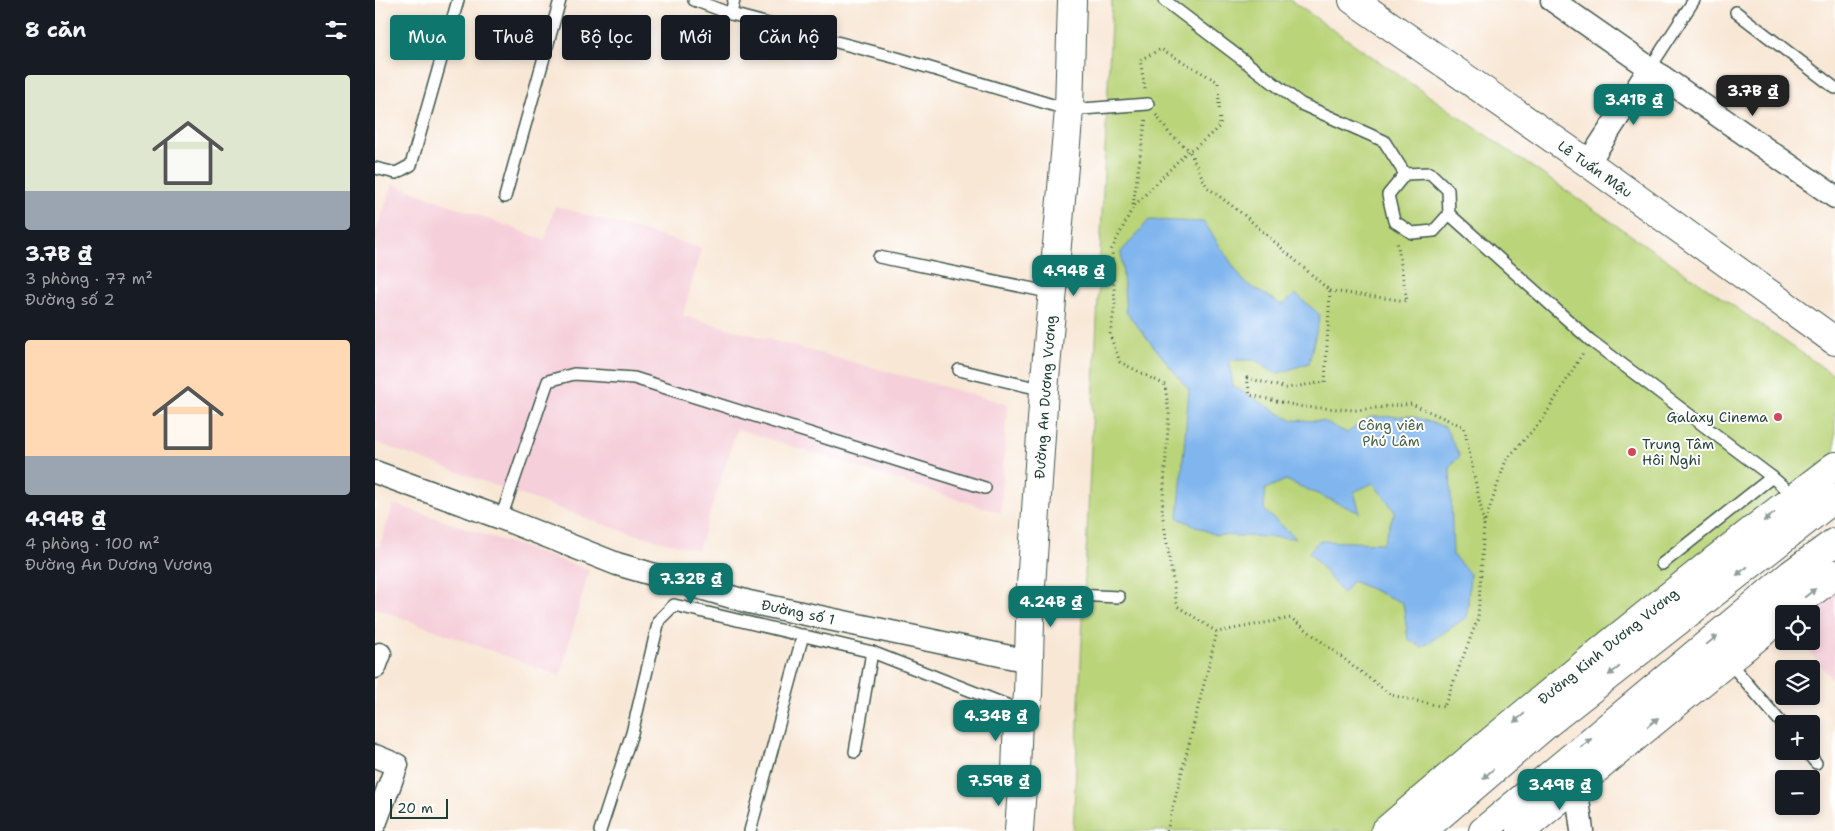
<!DOCTYPE html>
<html lang="vi">
<meta charset="utf-8">
<style>
:root{--surface:#171b24;--page:#20242c;--text:#f1f3f6;--muted:#9ea1a6;--accent:#0f766e}
body{margin:0;font-family:"Shantell Sans",sans-serif;background:var(--page);color:var(--text);height:100vh;display:flex;flex-direction:column;font-size:19px;white-space:nowrap}
*{box-sizing:border-box;margin:0}
p{font-size:16px;color:var(--muted)}
.icon{flex:none;width:28px;height:28px;fill:none;stroke:currentColor;stroke-width:2;stroke-linecap:round;stroke-linejoin:round}
.map{position:relative;flex:1;overflow:hidden}
.sheet{display:flex;flex-direction:column;background:var(--surface);width:375px}
.sheet>*{flex:none}
.guide{position:absolute;left:15px;top:15px;width:475px;height:45px;display:flex;gap:10px}
.fabs{position:absolute;left:1400px;top:605px;display:grid;gap:10px}
.fabs a{display:grid;place-items:center;width:45px;height:45px;border-radius:5px;background:var(--surface);box-shadow:0 2px 8px #0003;font-size:25px}
.scale{position:absolute;left:15px;bottom:12px;width:58px;box-sizing:border-box;padding-left:5px;border:2px solid #1f3d34;border-top:0;font-size:14px;line-height:18px;white-space:nowrap;color:#1f3d34;-webkit-text-stroke:4px #fff;paint-order:stroke}
.price{position:absolute;translate:-50% -42px;padding:0 11px;border-radius:10px;background:var(--accent);color:#fff;font-size:16px;line-height:32px;filter:drop-shadow(0 1px 2px #0008)}
.price::after{content:'';position:absolute;left:50%;top:30px;width:15px;height:11px;margin-left:-8px;background:inherit;clip-path:polygon(0 0,100% 0,50% 100%)}
.price.current{background:#222;color:#fff}
ul{padding:0;list-style:none}
li{display:grid;align-content:center;gap:10px;height:265px;padding:0 25px}
li span{display:grid;place-items:center;height:155px;border-radius:5px;color:#555}
li>.icon{margin-inline-start:auto}
span .icon{width:90px;height:90px;fill:#fffc;stroke-width:1}
li b{font-size:21px}
h2{display:flex;justify-content:space-between;align-items:center;height:60px;padding:0 25px;font-size:21px}
.pill{padding:0 18px;border-radius:5px;background:var(--surface);box-shadow:0 2px 8px #0003;font-size:18px;line-height:45px}
.pill.current{background:var(--accent);color:#fff}
main{display:flex;flex:1;min-height:0}
.map>svg:first-child{display:block}
.built{fill:#f5cfda}
.green{fill:#bad479;stroke:#6c8856}
.water{fill:#80b5ee;stroke:#507991}
.lines{fill:none;stroke-linecap:round;stroke-linejoin:round}
.service-casing{stroke:#40564c;stroke-width:14}
.minor-casing{stroke:#40564c;stroke-width:25}
.tertiary-casing{stroke:#40564c;stroke-width:30}
.secondary-casing{stroke:#40564c;stroke-width:30}
.primary-casing{stroke:#40564c;stroke-width:30}
.path{stroke:#40564c;stroke-width:3;stroke-dasharray:1 4;stroke-linecap:butt}
.service{stroke:#fff;stroke-width:11}
.minor{stroke:#fff;stroke-width:22}
.tertiary{stroke:#fff;stroke-width:28}
.secondary{stroke:#fff;stroke-width:28}
.primary{stroke:#fff;stroke-width:28}
.oneway{fill:#8f9e9a}
.poi-dot{fill:#d1495b;stroke:#fff;stroke-width:2}
.labels{text-anchor:middle;dominant-baseline:central;stroke-width:4;stroke-linejoin:round;paint-order:stroke}
.street-label{font-size:14px;fill:#1f3d34;stroke:#fff}
.poi-label{font-size:14px;fill:#1f3d34;stroke:#fff;text-anchor:end}
.park-label{font-size:14px;fill:#466345;stroke:#fff}
</style>
<main>
<section class="sheet">
<h2>8 căn<svg class="icon" aria-label="filters" viewBox="0 0 24 24"><path d="M4 7h16M4 17h16"/><circle cx="9" cy="7" r="2"/><circle cx="15" cy="17" r="2"/></svg></h2>
<ul>
<li><span style="background:linear-gradient(#dfe7d0 75%,#9aa5b1 0)"><svg class="icon" aria-label="home" viewBox="0 0 24 24"><path d="M3 11l9-7 9 7M6 9v11h12V9"/></svg></span><div><b>3.7B ₫</b><p>3 phòng · 77 m²</p><p>Đường số 2</p></div></li>
<li><span style="background:linear-gradient(#ffd9b3 75%,#9aa5b1 0)"><svg class="icon" aria-label="home" viewBox="0 0 24 24"><path d="M3 11l9-7 9 7M6 9v11h12V9"/></svg></span><div><b>4.94B ₫</b><p>4 phòng · 100 m²</p><p>Đường An Dương Vương</p></div></li>
</ul>
</section>
<div class="map">
<svg width="1460" height="831" viewBox="0 0 1460 831">
<rect width="100%" height="100%" fill="#fff"/>
<filter id="ink" filterUnits="userSpaceOnUse"><feTurbulence type="fractalNoise" baseFrequency=".02" numOctaves="2"/><feDisplacementMap in="SourceGraphic" scale="10" xChannelSelector="R" yChannelSelector="G"/><feConvolveMatrix kernelMatrix="1 2 1 2 8 2 1 2 1" color-interpolation-filters="sRGB"/></filter>
<filter id="wash" filterUnits="userSpaceOnUse"><feTurbulence type="fractalNoise" baseFrequency=".0096" numOctaves="4" result="noise"/><feDisplacementMap in="SourceGraphic" scale="20" xChannelSelector="R" yChannelSelector="G"/><feGaussianBlur stdDeviation="1.12" result="paint"/><feColorMatrix in="noise" values="0 0 0 0 0 0 0 0 0 0 0 0 0 0 0 0 0 1.4 0 .05"/><feComposite in="paint" operator="in"/></filter>
<g filter="url(#wash)">
<rect width="100%" height="100%" fill="#f8e7d5"/>
<g class="built">
<polygon points="18,184 170,240 180,206 326,248 308,316 632,404 626,513 362,429 323,550 244,530 0,442 0,233"/>
<polygon points="19,504 214,570 185,676 0,608 0,546 4,547"/>
<polygon points="1460,589 1460,682 1425,641 1436,641 1436,614 1431,614"/>
</g>
<polygon class="green" points="737,0 915,0 1460,376 1460,458 1001,831 698,831"/>
<polygon class="water" points="774,220 829,222 869,282 907,305 921,294 945,315 934,363 901,374 880,360 854,360 858,386 916,420 948,421 972,433 995,417 1037,416 1070,427 1085,456 1075,466 1078,555 1095,574 1092,617 1047,647 1033,639 1028,603 977,581 968,594 934,552 944,541 1008,543 1020,511 998,483 979,492 985,513 911,480 890,489 889,510 921,538 840,535 803,518 814,390 751,312 746,252"/>
</g>
<g filter="url(#ink)">
<g class="lines">
<defs>
<g id="service">
<polyline points="319,0 356,14 522,58 694,110 773,104"/>
<polyline points="789,0 926,104 1009,141 1030,174"/>
<polyline points="1361,12 1460,88"/>
<polyline points="356,14 359,0"/>
<polyline points="1275,68 1319,0"/>
<polyline points="0,168 21,173 36,165 83,0"/>
<polyline points="130,197 185,0"/>
<polyline points="1074,214 1059,231 1037,233 1019,221 1013,195 1030,174 1055,173 1073,190 1074,214 1215,340 1397,477 1420,497"/>
<polyline points="504,257 678,293"/>
<polyline points="584,370 669,390"/>
<polyline points="126,518 173,381 199,374 259,378 610,488"/>
<polyline points="1287,564 1397,477"/>
<polyline points="656,593 744,597"/>
<polyline points="1353,661 1409,726"/>
<polyline points="1431,751 1441,763"/>
<polyline points="480,752 497,652"/>
<polyline points="225,831 257,733 284,620 299,605 497,652 632,705"/>
<polyline points="375,831 428,635"/>
</g>
<g id="minor">
<polyline points="1177,0 1460,197"/>
<polyline points="1213,163 1275,68"/>
<polyline points="0,472 126,518 242,564 374,602 654,661"/>
<polyline points="0,667 5,654"/>
<polyline points="0,756 22,765 0,824"/>
<polyline points="1201,784 1207,831"/>
</g>
<polyline id="tertiary" points="978,0 1213,163 1460,341"/>
<polyline id="secondary" points="644,831 647,787 641,772 643,717 652,704 653,694 656,586 669,390 694,110 697,0"/>
<g id="primary">
<polyline points="1410,614 1460,574"/>
<path d="M1010 831C1156 705 1307 584 1460 466"/>
<polyline points="1047,831 1173,723 1460,498"/>
<polyline points="1108,831 1416,574 1460,542"/>
<polyline points="1146,831 1409,615"/>
</g>
</defs>
<use href="#service" class="service-casing"/>
<use href="#minor" class="minor-casing"/>
<use href="#tertiary" class="tertiary-casing"/>
<use href="#secondary" class="secondary-casing"/>
<use href="#primary" class="primary-casing"/>
<g class="path">
<polyline points="770,89 765,60 786,49 843,82 845,126 820,148 814,150 832,187 869,215 955,291 1032,301 1022,241"/>
<polyline points="781,115 794,133 814,150 758,207 737,249 740,305 735,335 745,362 790,385 794,414 787,512 802,606 842,632 916,618 1016,695 1069,707 1103,618 1109,525 1131,460 1168,419 1209,351"/>
<polyline points="758,205 771,117"/>
<polyline points="955,291 950,382 911,388 872,378 875,395 928,407 981,410 1037,404 1089,427 1109,523"/>
<polyline points="792,831 842,632"/>
</g>
<use href="#service" class="service"/>
<use href="#minor" class="minor"/>
<use href="#tertiary" class="tertiary"/>
<use href="#secondary" class="secondary"/>
<use href="#primary" class="primary"/>
</g>
<defs><path id="oneway-solid" d="M-6-.8H1V-3.2L6.5 0L1 3.2V.8H-6Z" transform="scale(1.25)"/></defs>
<g class="oneway">
<use href="#oneway-solid" transform="translate(1394 517) rotate(143)"/>
<use href="#oneway-solid" transform="translate(1367 571) rotate(142)"/>
<use href="#oneway-solid" transform="translate(1435 593) rotate(-38)"/>
<use href="#oneway-solid" transform="translate(1337 640) rotate(-39)"/>
<use href="#oneway-solid" transform="translate(1239 671) rotate(142)"/>
<use href="#oneway-solid" transform="translate(1144 718) rotate(141)"/>
<use href="#oneway-solid" transform="translate(1278 722) rotate(-39)"/>
<use href="#oneway-solid" transform="translate(1211 743) rotate(-39)"/>
<use href="#oneway-solid" transform="translate(1113 774) rotate(139)"/>
</g>
</g>
<g class="poi-dot">
<circle cx="1403" cy="417" r="5"/>
<circle cx="1257" cy="452" r="5"/>
</g>
<g class="labels">
<g class="street-label">
<text transform="translate(1220 169) rotate(35)">Lê Tuấn Mậu</text>
<text transform="translate(670 397) rotate(-86)">Đường An Dương Vương</text>
<text transform="translate(423 612) rotate(12)">Đường số 1</text>
<text transform="translate(1233 646) rotate(-39)">Đường Kinh Dương Vương</text>
</g>
<g class="poi-label">
<text x="1393" y="417">Galaxy Cinema</text>
<text x="1267" y="444" text-anchor="start">Trung Tâm<tspan x="1267" dy="16">Hôi Nghi</tspan></text>
</g>
<g class="park-label">
<text x="1016" y="425">Công viên<tspan x="1016" dy="16">Phú Lâm</tspan></text>
</g>
</g>
</svg>
<div class="fabs">
<a><svg class="icon" aria-label="locate" viewBox="0 0 24 24"><circle cx="12" cy="12" r="6"/><path d="M12 2v4M12 18v4M2 12h4M18 12h4"/></svg></a>
<a><svg class="icon" aria-label="layers" viewBox="0 0 24 24"><path d="M12 4l9 5-9 5-9-5zM3 14l9 5 9-5"/></svg></a>
<a>+</a>
<a>−</a>
</div>
<div class="scale">20 m</div>
<b class="price current" style="left:1378px;top:117px">3.7B ₫</b>
<b class="price" style="left:1259px;top:126px">3.41B ₫</b>
<b class="price" style="left:699px;top:297px">4.94B ₫</b>
<b class="price" style="left:316px;top:605px">7.32B ₫</b>
<b class="price" style="left:676px;top:628px">4.24B ₫</b>
<b class="price" style="left:621px;top:742px">4.34B ₫</b>
<b class="price" style="left:624px;top:807px">7.59B ₫</b>
<b class="price" style="left:1185px;top:811px">3.49B ₫</b>
<div class="guide">
<a class="pill current">Mua</a>
<a class="pill">Thuê</a>
<a class="pill">Bộ lọc</a>
<a class="pill">Mới</a>
<a class="pill">Căn hộ</a>
</div>
</div>
</main>
